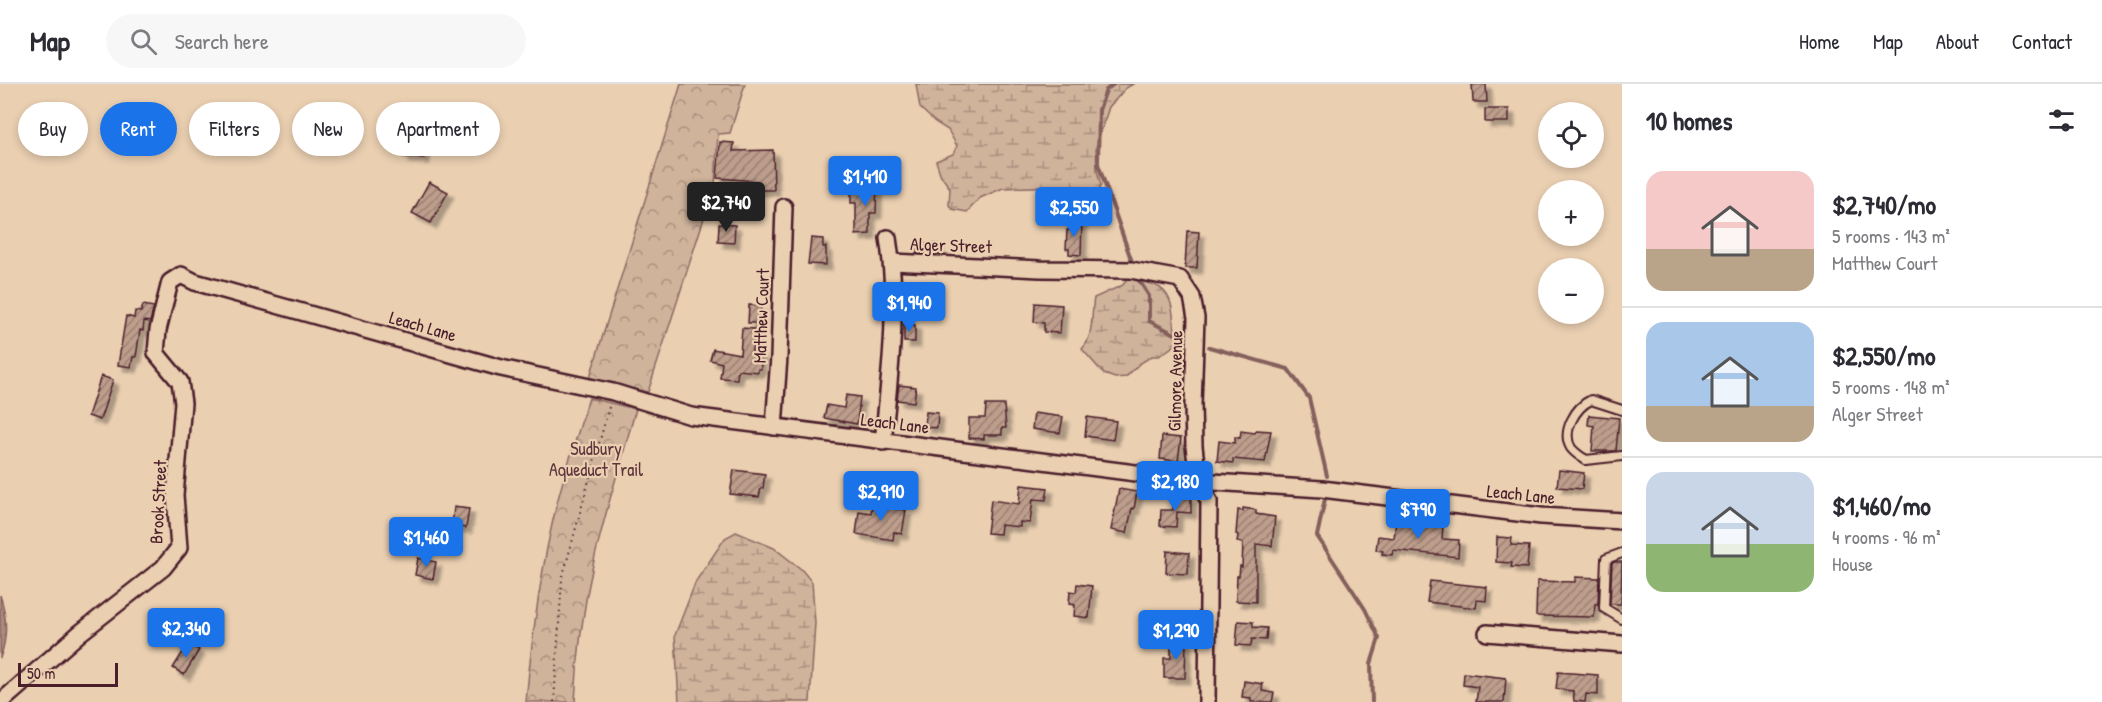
<!DOCTYPE html>
<meta charset="utf-8">
<style>
:root{--surface:#fff;--page:#f7f7f7;--text:#2b2b33;--muted:#7c7c81;--line:#e1e1e2;--accent:#1a73e8}
body{margin:0;font-family:"Patrick Hand",sans-serif;background:var(--page);color:var(--text);height:100vh;display:flex;flex-direction:column;font-size:22px;white-space:nowrap}
*{box-sizing:border-box;margin:0}
p{font-size:20px;color:var(--muted)}
.icon{flex:none;width:33px;height:33px;fill:none;stroke:currentColor;stroke-width:2;stroke-linecap:round;stroke-linejoin:round}
.map{position:relative;flex:1;overflow:hidden}
.sheet{display:flex;flex-direction:column;background:var(--surface);width:480px}
.sheet>*{flex:none}
.hud{position:absolute;left:18px;top:18px;width:570px;height:54px;display:flex;gap:12px}
.tools{position:absolute;left:1538px;top:18px;display:grid;gap:12px}
.tools a{display:grid;place-items:center;width:66px;height:66px;border-radius:50%;background:var(--surface);box-shadow:0 3px 9px #0003;font-size:30px}
.scale{position:absolute;left:18px;bottom:15px;width:100px;box-sizing:border-box;padding-left:6px;border:3px solid #4a1f2b;border-top:0;font-size:16px;line-height:21px;white-space:nowrap;color:#4a1f2b;-webkit-text-stroke:4px #eacfb1;paint-order:stroke}
.price{position:absolute;translate:-50% -51px;padding:0 14px;border-radius:6px;background:var(--accent);color:#fff;font-size:20px;line-height:39px;filter:drop-shadow(0 2px 3px #0008)}
.price::after{content:'';position:absolute;left:50%;top:36px;width:18px;height:14px;margin-left:-9px;background:inherit;clip-path:polygon(0 0,100% 0,50% 100%)}
.price.on{background:#222;color:#fff}
ul{padding:0;list-style:none}
li{display:flex;align-items:center;gap:18px;height:150px;padding:0 24px}
li+li{border-top:2px solid var(--line)}
li span{display:grid;place-items:center;flex:none;width:168px;height:120px;border-radius:18px;color:#555}
li>.icon{margin-inline-start:auto}
span .icon{width:72px;height:72px;fill:#fffc;stroke-width:1}
li b{font-size:26px}
h2{display:flex;justify-content:space-between;align-items:center;height:72px;padding:0 24px;font-size:26px}
.tag{padding:0 21px;border-radius:27px;background:var(--surface);box-shadow:0 3px 9px #0003;font-size:21px;line-height:54px}
.tag.on{background:var(--accent);color:#fff}
header{display:flex;align-items:center;gap:36px;box-sizing:border-box;height:84px;padding:0 30px;background:var(--surface);border-bottom:2px solid var(--line)}
header strong{font-size:28px}
nav{display:flex;gap:33px;margin-inline-start:auto;font-size:21px}
.search{width:420px;height:54px;background:var(--page);display:flex;align-items:center;gap:15px;box-sizing:border-box;padding:0 21px;border-radius:33px;color:var(--muted);font-size:22px}
main{display:flex;flex:1;min-height:0}
.map>svg:first-child{display:block}
.forest{fill:url(#forest-crowns);stroke:#8c6963;stroke-width:1.5}
.wetland{fill:url(#wetland-marsh);stroke:#8c6963;stroke-width:1.5}
.water{fill:url(#water-ripples);stroke:#845f5c;stroke-width:1.5}
.lines{fill:none;stroke-linecap:round;stroke-linejoin:round}
.stream{stroke:#845f5c;stroke-width:4}
.building{fill:url(#building-hatch);stroke:#4a1f2b;stroke-width:1.5;filter:url(#shadow)}
.service-casing{stroke:#4a1f2b;stroke-width:12}
.minor-casing{stroke:#4a1f2b;stroke-width:20}
.path{stroke:#4a1f2b;stroke-width:2;stroke-dasharray:1.5 4.5;stroke-linecap:butt}
.service{stroke:#eacfb1;stroke-width:8}
.minor{stroke:#eacfb1;stroke-width:15}
.labels{text-anchor:middle;dominant-baseline:central;stroke-width:4.5;stroke-linejoin:round;paint-order:stroke}
.street-label{font-size:18px;fill:#4a1f2b;stroke:#eacfb1}
.park-label{font-size:18px;fill:#5e353c;stroke:#eacfb1}
</style>
<header>
<strong>Map</strong>
<div class="search"><svg class="icon" aria-label="search" viewBox="0 0 24 24"><circle cx="10" cy="10" r="6"/><path d="M15 15l6 6"/></svg>Search here</div>
<nav><a>Home</a><a>Map</a><a>About</a><a>Contact</a></nav>
</header>
<main>
<div class="map">
<svg width="1622" height="618" viewBox="0 0 1622 618">
<defs>
<pattern id="forest-crowns" width="20" height="18" patternUnits="userSpaceOnUse" patternTransform="scale(1.5)"><rect width="20" height="18" fill="#cfb39b"/><path d="M2 6a3 3 0 1 1 6 0M12 15a3 3 0 1 1 6 0" fill="none" stroke="#aa917f"/></pattern>
<pattern id="wetland-marsh" width="20" height="14" patternUnits="userSpaceOnUse" patternTransform="scale(1.5)"><rect width="20" height="14" fill="#cfb39b"/><path d="M1 5h8M5 5V1M11 12h8M15 12V8" fill="none" stroke="#aa917f"/></pattern>
<pattern id="water-ripples" width="26" height="14" patternUnits="userSpaceOnUse" patternTransform="scale(1.5)"><rect width="26" height="14" fill="#ab897c"/><path d="M2 4q2-2 4 0t4 0M15 11q2-2 4 0t4 0" fill="none" stroke="#8d6f66"/></pattern>
<pattern id="building-hatch" width="6" height="6" patternUnits="userSpaceOnUse" patternTransform="scale(1.5)"><rect width="6" height="6" fill="#bd9e8c"/><path d="M-1 1l2-2M0 6l6-6M5 7l2-2" fill="none" stroke="#9c8073"/></pattern>
<filter id="shadow"><feDropShadow dx="5.5" dy="5.5" stdDeviation="1.5" flood-color="#0004"/></filter>
</defs>
<rect width="100%" height="100%" fill="#eacfb1"/>
<filter id="ink" filterUnits="userSpaceOnUse"><feTurbulence type="fractalNoise" baseFrequency=".0167" numOctaves="2"/><feDisplacementMap in="SourceGraphic" scale="12" xChannelSelector="R" yChannelSelector="G"/><feConvolveMatrix kernelMatrix="1 2 1 2 8 2 1 2 1" color-interpolation-filters="sRGB"/></filter>
<g filter="url(#ink)">
<g class="forest">
<polygon points="681,0 745,0 730,49 718,50 715,100 648,308 589,296"/>
<path d="M589 314 636 325C621 377 605 428 593 481 583 525 577 572 575 618H526C532 551 541 484 557 419 566 384 578 349 589 314Z"/>
</g>
<g class="wetland">
<polygon points="916,0 1133,0 1126,4 1109,23 1096,63 1097,87 1101,101 1097,110 1091,109 1078,103 1062,102 1003,104 980,114 967,128 952,125 949,121 950,104 941,92 936,77 953,70 957,62 948,46 935,38 920,24"/>
<path d="M1128 193C1139 200 1145 197 1155 201 1179 212 1170 239 1178 259L1159 272H1152L1139 280 1126 293 1115 294 1104 290 1082 265C1094 253 1091 230 1094 214L1123 201Z"/>
<polygon points="736,448 774,464 801,485 812,498 815,539 810,618 679,618 675,551 696,497 725,454"/>
</g>
<path class="water" d="M0 511C7 532 8 553 0 574Z"/>
<g class="lines">
<g class="stream">
<polyline points="1114,0 1106,6 1099,26 1098,80 1132,178"/>
<polyline points="1137,193 1149,212 1149,237 1189,257"/>
<polyline points="1209,263 1288,285 1309,314 1327,392"/>
<polyline points="1325,415 1317,452 1365,525 1379,554 1371,580 1372,618"/>
</g>
</g>
<g class="building">
<polygon points="1472,0 1486,0 1487,18 1473,18"/>
<rect x="1485" y="25" width="24" height="13"/>
<polygon points="404,55 425,56 424,74 403,73"/>
<polygon points="720,58 734,59 733,67 773,66 774,106 758,106 757,97 717,94"/>
<polygon points="429,98 448,108 431,139 412,129"/>
<polygon points="867,98 877,98 876,129 870,129 870,150 856,151 856,119 851,119 851,107 866,107"/>
<polygon points="1084,121 1098,123 1097,135 1083,134"/>
<polygon points="1069,138 1082,138 1081,171 1069,170 1069,165 1066,165 1067,146 1069,146"/>
<polygon points="719,140 735,141 734,159 718,158"/>
<polygon points="1187,147 1199,148 1197,184 1185,184"/>
<polygon points="811,154 823,155 823,163 826,163 826,181 808,180"/>
<polygon points="918,160 938,160 938,170 917,169"/>
<polygon points="915,197 931,198 929,224 913,222"/>
<polygon points="1035,219 1062,221 1060,249 1044,248 1044,239 1034,238"/>
<polygon points="143,221 154,223 150,238 144,237 143,247 140,246 136,273 133,273 131,283 118,281 126,232 134,234 135,227 141,228"/>
<polygon points="749,221 761,222 760,239 748,239"/>
<polygon points="904,240 915,241 915,258 904,258"/>
<polygon points="742,244 754,245 752,267 760,267 761,285 758,285 758,288 738,286 737,295 720,294 722,279 710,276 713,265 740,270"/>
<polygon points="101,292 113,296 100,336 88,332"/>
<polygon points="899,301 916,303 914,318 897,316"/>
<polygon points="846,311 860,313 857,340 824,334 827,321 844,324"/>
<polygon points="986,321 1004,321 1006,344 1002,344 1002,351 984,351 984,355 969,354 969,334 985,334"/>
<polygon points="926,328 938,329 937,344 925,343"/>
<polygon points="1034,329 1063,333 1060,349 1032,345"/>
<polygon points="1589,331 1619,334 1616,367 1592,367 1594,342 1588,341"/>
<polygon points="1087,333 1116,337 1113,356 1085,352"/>
<polygon points="1256,346 1271,347 1265,378 1233,375 1233,379 1217,377 1219,357 1235,359 1235,353 1240,354 1241,347 1255,349"/>
<polygon points="1162,352 1181,354 1178,377 1160,375"/>
<polygon points="734,386 765,390 763,404 761,404 759,413 730,410"/>
<polygon points="1559,386 1584,389 1582,405 1557,403"/>
<polygon points="1021,401 1048,404 1046,416 1033,415 1030,439 1020,438 1020,443 1001,441 1000,450 987,449 991,416 1019,420"/>
<polygon points="1119,405 1137,408 1134,425 1132,424 1127,449 1111,446"/>
<polygon points="1173,413 1191,414 1191,429 1177,428 1176,443 1160,442 1161,426 1173,426"/>
<polygon points="872,421 906,426 902,450 894,448 893,456 856,450 859,427 871,429"/>
<polygon points="454,423 469,425 466,444 452,442"/>
<polygon points="1243,424 1256,426 1256,430 1275,433 1272,462 1256,460 1256,518 1236,517 1237,492 1239,492 1240,482 1242,483 1243,459 1237,458 1238,451 1236,450 1238,426 1243,427"/>
<polygon points="1396,437 1443,442 1442,455 1459,456 1458,473 1393,466 1392,471 1382,470 1383,467 1376,466 1378,452 1394,454"/>
<polygon points="1497,453 1512,454 1511,461 1529,462 1527,484 1511,483 1512,479 1496,478"/>
<polygon points="1167,467 1189,469 1188,490 1166,489"/>
<polygon points="418,474 436,478 433,495 415,491"/>
<polygon points="1615,478 1622,478 1621,520 1610,520 1612,479"/>
<polygon points="1575,493 1599,494 1598,520 1595,520 1594,533 1536,532 1537,497 1575,498"/>
<polygon points="1430,497 1487,503 1486,517 1477,516 1476,524 1427,518"/>
<polygon points="1077,500 1092,502 1089,534 1074,532 1075,521 1069,520 1070,507 1076,508"/>
<polygon points="1238,537 1253,538 1253,543 1267,544 1266,556 1252,555 1251,562 1236,561"/>
<polygon points="1171,557 1186,557 1185,594 1164,594 1164,574 1171,574"/>
<polygon points="188,560 199,566 184,591 173,584"/>
<polygon points="1558,588 1598,591 1598,611 1586,610 1585,618 1574,617 1573,607 1556,605"/>
<polygon points="1464,589 1506,594 1504,618 1476,618 1478,603 1463,601"/>
<polygon points="1244,597 1263,600 1262,607 1274,609 1272,618 1251,618 1251,614 1242,613"/>
</g>
<g class="lines">
<defs>
<g id="service">
<path d="M1622 326 1591 316C1576 323 1561 347 1571 364 1575 369 1581 373 1586 376L1622 372"/>
<polyline points="1622,469 1606,475 1604,524 1622,535"/>
</g>
<g id="minor">
<polyline points="892,178 1040,185 1131,186 1180,195 1192,213 1196,234 1193,321 1194,362 1198,397 1209,417 1207,618"/>
<polyline points="774,343 779,273 784,123"/>
<path d="M883 358C890 289 899 223 888 154"/>
<polyline points="1487,549 1622,560"/>
<polyline points="1,618 80,549 163,484 179,464 175,411 183,319 180,298 156,269 158,246 170,198 181,191 195,198 501,284 613,308 691,332 1198,397 1322,405 1541,432 1622,437"/>
</g>
</defs>
<use href="#service" class="service-casing"/>
<use href="#minor" class="minor-casing"/>
<polyline class="path" points="554,618 562,495 609,323"/>
<use href="#service" class="service"/>
<use href="#minor" class="minor"/>
</g>
</g>
<g class="labels">
<g class="street-label">
<text transform="translate(951 161) rotate(2)">Alger Street</text>
<text transform="translate(761 232) rotate(-88)">Matthew Court</text>
<text transform="translate(423 242) rotate(16)">Leach Lane</text>
<text transform="translate(1175 297) rotate(-89)">Gilmore Avenue</text>
<text transform="translate(895 339) rotate(7)">Leach Lane</text>
<text transform="translate(1521 410) rotate(6)">Leach Lane</text>
<text transform="translate(158 418) rotate(-87)">Brook Street</text>
</g>
<g class="park-label">
<text x="596" y="364">Sudbury<tspan x="596" dy="21">Aqueduct Trail</tspan></text>
</g>
</g>
</svg>
<div class="tools">
<a><svg class="icon" aria-label="locate" viewBox="0 0 24 24"><circle cx="12" cy="12" r="6"/><path d="M12 2v4M12 18v4M2 12h4M18 12h4"/></svg></a>
<a>+</a>
<a>−</a>
</div>
<div class="scale">50 m</div>
<b class="price" style="left:865px;top:123px">$1,410</b>
<b class="price on" style="left:726px;top:149px">$2,740</b>
<b class="price" style="left:1074px;top:154px">$2,550</b>
<b class="price" style="left:909px;top:249px">$1,940</b>
<b class="price" style="left:1175px;top:428px">$2,180</b>
<b class="price" style="left:881px;top:438px">$2,910</b>
<b class="price" style="left:1418px;top:456px">$790</b>
<b class="price" style="left:426px;top:484px">$1,460</b>
<b class="price" style="left:186px;top:575px">$2,340</b>
<b class="price" style="left:1176px;top:577px">$1,290</b>
<div class="hud">
<a class="tag">Buy</a>
<a class="tag on">Rent</a>
<a class="tag">Filters</a>
<a class="tag">New</a>
<a class="tag">Apartment</a>
</div>
</div>
<section class="sheet">
<h2>10 homes<svg class="icon" aria-label="filters" viewBox="0 0 24 24"><path d="M4 7h16M4 17h16"/><circle cx="9" cy="7" r="2"/><circle cx="15" cy="17" r="2"/></svg></h2>
<ul>
<li><span style="background:linear-gradient(#f6c9c9 65%,#b9a48a 0)"><svg class="icon" aria-label="home" viewBox="0 0 24 24"><path d="M3 11l9-7 9 7M6 9v11h12V9"/></svg></span><div><b>$2,740/mo</b><p>5 rooms · 143 m²</p><p>Matthew Court</p></div></li>
<li><span style="background:linear-gradient(#a9c7e8 70%,#b9a48a 0)"><svg class="icon" aria-label="home" viewBox="0 0 24 24"><path d="M3 11l9-7 9 7M6 9v11h12V9"/></svg></span><div><b>$2,550/mo</b><p>5 rooms · 148 m²</p><p>Alger Street</p></div></li>
<li><span style="background:linear-gradient(#c9d6e8 60%,#8fb573 0)"><svg class="icon" aria-label="home" viewBox="0 0 24 24"><path d="M3 11l9-7 9 7M6 9v11h12V9"/></svg></span><div><b>$1,460/mo</b><p>4 rooms · 96 m²</p><p>House</p></div></li>
</ul>
</section>
</main>
